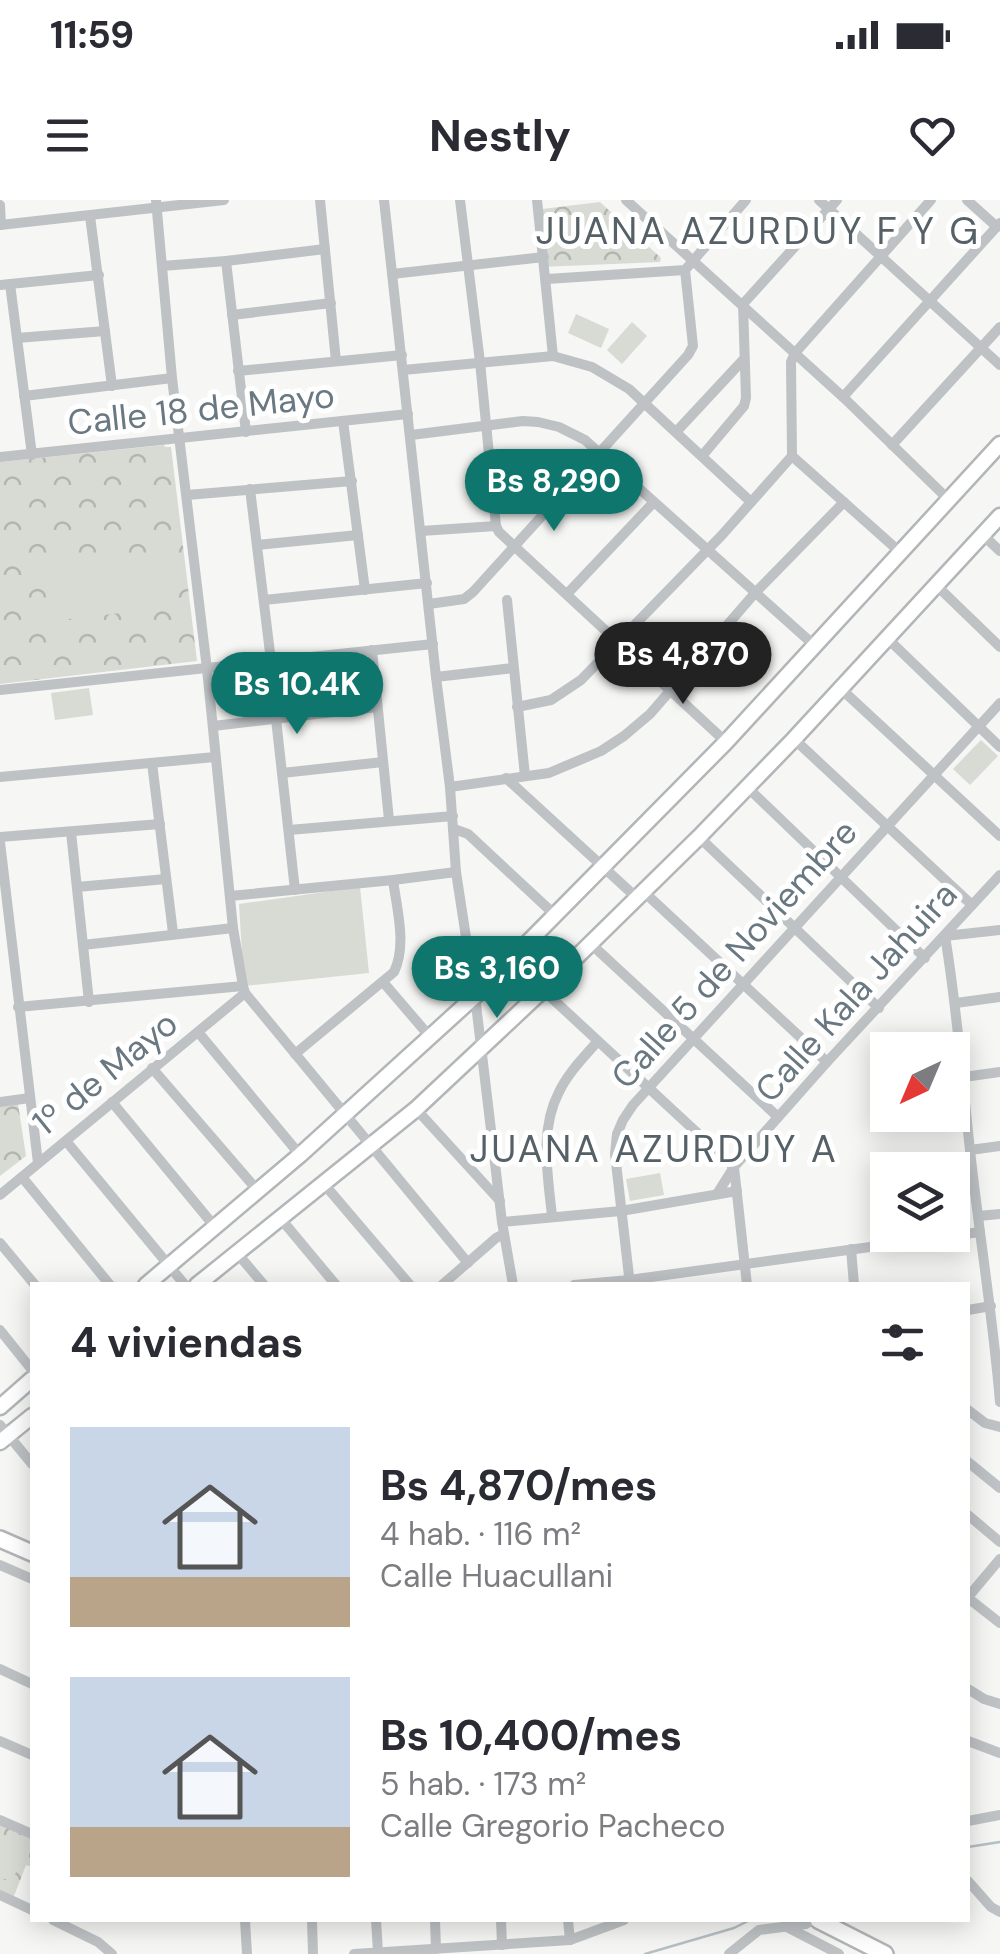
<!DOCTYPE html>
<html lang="es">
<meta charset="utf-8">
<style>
:root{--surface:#fff;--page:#f7f7f7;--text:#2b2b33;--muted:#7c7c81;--accent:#0f766e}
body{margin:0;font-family:"DM Sans",sans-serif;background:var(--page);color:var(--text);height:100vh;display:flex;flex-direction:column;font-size:38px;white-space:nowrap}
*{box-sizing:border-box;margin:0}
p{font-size:32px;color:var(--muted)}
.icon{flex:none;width:55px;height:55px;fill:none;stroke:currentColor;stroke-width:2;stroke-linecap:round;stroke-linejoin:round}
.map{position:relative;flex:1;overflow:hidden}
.sheet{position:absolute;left:30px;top:1082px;width:940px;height:640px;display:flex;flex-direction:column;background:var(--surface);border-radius:0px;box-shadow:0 5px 25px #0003}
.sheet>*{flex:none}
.needle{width:65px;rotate:224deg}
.buttons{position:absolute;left:870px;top:832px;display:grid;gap:20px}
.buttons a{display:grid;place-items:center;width:100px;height:100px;border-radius:0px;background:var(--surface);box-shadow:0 5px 25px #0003;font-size:50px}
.price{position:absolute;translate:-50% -85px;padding:0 22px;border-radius:35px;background:var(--accent);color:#fff;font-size:32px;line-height:65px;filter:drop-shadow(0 2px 5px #0008)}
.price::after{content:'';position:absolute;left:50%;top:60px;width:30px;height:22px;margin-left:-15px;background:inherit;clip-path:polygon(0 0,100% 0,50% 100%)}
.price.on{background:#222;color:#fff}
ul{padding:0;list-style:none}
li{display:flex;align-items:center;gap:30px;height:250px;padding:0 40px}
li span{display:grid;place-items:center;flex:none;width:280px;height:200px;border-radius:0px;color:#555}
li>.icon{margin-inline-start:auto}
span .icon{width:120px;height:120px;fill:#fffc;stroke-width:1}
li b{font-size:42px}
h2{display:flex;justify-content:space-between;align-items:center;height:120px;padding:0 40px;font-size:42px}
.status{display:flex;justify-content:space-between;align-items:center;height:70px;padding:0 50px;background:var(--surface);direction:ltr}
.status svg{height:28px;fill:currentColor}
header{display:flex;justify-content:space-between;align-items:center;height:130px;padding:0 40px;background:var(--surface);font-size:45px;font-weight:700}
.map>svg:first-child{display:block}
.park{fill:url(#park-crowns)}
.pitch{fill:#d7dbd4}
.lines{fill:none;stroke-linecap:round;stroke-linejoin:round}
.stream{stroke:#b5c0c4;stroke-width:2.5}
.major-casing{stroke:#b2b6b9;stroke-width:19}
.highway-casing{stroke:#b2b5b8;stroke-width:20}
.minor{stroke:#bec2c5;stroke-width:10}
.major{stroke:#fff;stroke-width:14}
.highway{stroke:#fff;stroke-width:15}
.labels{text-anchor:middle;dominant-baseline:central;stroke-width:10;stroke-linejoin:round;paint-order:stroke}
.street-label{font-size:35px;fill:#697881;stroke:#fff}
.neighbourhood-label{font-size:38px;letter-spacing:2.5px;fill:#566167;stroke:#fff}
</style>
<div class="status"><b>11:59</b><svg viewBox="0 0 49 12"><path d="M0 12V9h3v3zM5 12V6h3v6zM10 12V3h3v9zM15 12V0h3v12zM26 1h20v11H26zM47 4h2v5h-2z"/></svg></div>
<header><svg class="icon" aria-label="menu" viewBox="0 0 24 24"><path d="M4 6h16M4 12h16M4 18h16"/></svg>Nestly<svg class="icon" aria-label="heart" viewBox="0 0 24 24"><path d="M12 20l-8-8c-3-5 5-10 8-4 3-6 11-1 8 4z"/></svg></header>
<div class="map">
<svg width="1000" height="1754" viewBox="0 0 1000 1754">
<defs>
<pattern id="park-crowns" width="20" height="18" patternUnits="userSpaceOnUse" patternTransform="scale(2.5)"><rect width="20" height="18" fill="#d7dbd4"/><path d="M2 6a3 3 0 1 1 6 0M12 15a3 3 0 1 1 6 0" fill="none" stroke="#b2b6b1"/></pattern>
</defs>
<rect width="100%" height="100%" fill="#f6f6f4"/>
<g class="park">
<polygon points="600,2 661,58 660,62 540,67 534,10"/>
<polygon points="164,245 165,247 171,247 197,461 0,484 0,262"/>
<polygon points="18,904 26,956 0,976 0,906"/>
<polygon points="0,1623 32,1636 32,1667 26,1665 14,1696 0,1690"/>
</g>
<g class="pitch">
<polygon points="576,114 609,129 601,148 568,133"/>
<polygon points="632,122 647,136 622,164 607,150"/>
<polygon points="142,357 148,410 51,421 45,368"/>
<polygon points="173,359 178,396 156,399 152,362"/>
<polygon points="89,488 93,515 55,520 51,493"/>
<polygon points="981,540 998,556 970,585 953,569"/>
<polygon points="360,687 369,773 244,786 239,704"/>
<polygon points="660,973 664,995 630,1001 626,979"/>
<polygon points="9,1636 28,1643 12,1682 0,1677 0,1658"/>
</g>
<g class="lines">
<g class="stream">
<polyline points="968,1647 1000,1642"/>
<polyline points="645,1754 734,1728 750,1720"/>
</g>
<defs>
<g id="major">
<polyline points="146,1085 300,955 475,796 726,542 1000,244"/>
<polyline points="197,1085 416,909 543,790 699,637 794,539 1000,316"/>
<polyline points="0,1207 32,1179"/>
<polyline points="0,1242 32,1216"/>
</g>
<g id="highway">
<polyline points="0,1339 32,1353"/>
<polyline points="818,1720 885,1754"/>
</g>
</defs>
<use href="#major" class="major-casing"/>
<use href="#highway" class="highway-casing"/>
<g class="minor">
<polyline points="156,0 172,178 207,469 233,728 243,786 245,793 468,1063"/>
<polyline points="320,0 336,161"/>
<polyline points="384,0 436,477 450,587 456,672 475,796 502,1022 513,1085"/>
<polyline points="460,0 480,162 496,326 499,332 726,542"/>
<polyline points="537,0 553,156"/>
<polyline points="626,0 843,197 950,301"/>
<polyline points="819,0 1000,165"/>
<polyline points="967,0 997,27"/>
<polyline points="0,5 1,25"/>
<polyline points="90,16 112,186"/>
<polyline points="0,25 224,0"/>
<polyline points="226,61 246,232"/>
<polyline points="162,66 226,61 325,49"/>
<polyline points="392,74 544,57"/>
<polyline points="547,79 685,70 746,0"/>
<polyline points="10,84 32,255"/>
<polyline points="0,85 99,75"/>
<polyline points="232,115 331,103"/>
<polyline points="17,138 105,131"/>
<polyline points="403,170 553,156 592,167 629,189 751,302"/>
<polyline points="238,171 402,155"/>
<polyline points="24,196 172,178"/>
<polyline points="843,197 1000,23"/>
<polyline points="343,221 365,390"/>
<polyline points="676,232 743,160"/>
<polyline points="411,235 523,221 538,222 559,227 585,240 815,446"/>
<polyline points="892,245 1000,127"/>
<polyline points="702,256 744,206 746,198 743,104 837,0"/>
<polyline points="0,257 408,214"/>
<polyline points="250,289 271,461"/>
<polyline points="187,295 352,281"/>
<polyline points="421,331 496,326"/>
<polyline points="983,335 1000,351"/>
<polyline points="257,345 358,335"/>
<polyline points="901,353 792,256 791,162 795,153 931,0"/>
<polyline points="937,386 1000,447"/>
<polyline points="567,394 653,303"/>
<polyline points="264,400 427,383"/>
<polyline points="507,400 525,576"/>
<polyline points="429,404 464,399 473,392 688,155 693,146 685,70"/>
<polyline points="887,438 1000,547"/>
<polyline points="372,450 389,620"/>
<polyline points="436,477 513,468"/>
<polyline points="839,487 1000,636"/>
<polyline points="0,490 433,444"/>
<polyline points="517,507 551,500 581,480 722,335 792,256"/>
<polyline points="276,519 295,690"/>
<polyline points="213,526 377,507"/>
<polyline points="794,539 972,705"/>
<polyline points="152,563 173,733"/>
<polyline points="282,573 383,562"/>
<polyline points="0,577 215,557"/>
<polyline points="506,578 637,698"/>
<polyline points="450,587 549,573 601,551 624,536 650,514 755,393 844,302"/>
<polyline points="747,587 925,758"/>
<polyline points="454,629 468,634 554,714"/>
<polyline points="289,630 453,616"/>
<polyline points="71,632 89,802"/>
<polyline points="0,637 160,624"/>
<polyline points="699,637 879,808"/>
<polyline points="0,642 38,963"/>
<polyline points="77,687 166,679"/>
<polyline points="644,692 827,862"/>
<polyline points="230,696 393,680 456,672"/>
<path d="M1000 730 945 736C957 807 962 878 970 950 979 1034 993 1117 1000 1202"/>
<polyline points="591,744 778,917"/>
<polyline points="83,745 233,728"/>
<polyline points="383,782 431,838"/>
<polyline points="543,790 734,967 747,1085"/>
<polyline points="956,803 1000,797"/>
<polyline points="18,807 243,786"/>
<polyline points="198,832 300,955"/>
<path d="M295 854 394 772C407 745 397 710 393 680"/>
<polyline points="152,868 258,991"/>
<polyline points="964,877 1000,872"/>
<polyline points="0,902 30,898"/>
<polyline points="112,902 215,1027"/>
<polyline points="416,909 500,1001"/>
<polyline points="66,941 185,1085"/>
<polyline points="970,950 1000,946"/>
<polyline points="22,977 110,1085"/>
<polyline points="324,984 410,1085"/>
<polyline points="717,994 734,967 827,862 1000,675"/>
<polyline points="0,995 245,793"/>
<path d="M552 1016C548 976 539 930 559 892 568 873 584 857 597 842"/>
<polyline points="978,1016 1000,1014"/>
<polyline points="281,1019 336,1085"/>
<polyline points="502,1022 621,1011 737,991"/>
<polyline points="0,1043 35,1085"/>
<polyline points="851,1049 854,1085"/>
<polyline points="237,1053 264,1085"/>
<polyline points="442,1085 496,1038 504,1034"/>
<polyline points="574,1085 629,1080 980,1032"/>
<polyline points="630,1085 615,954 617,934 623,920 633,905 1000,503"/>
<polyline points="968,1110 991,1106"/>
<polyline points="0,1130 32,1170"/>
<polyline points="968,1210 985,1223 1000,1227"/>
<polyline points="0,1225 32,1264"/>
<polyline points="968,1262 1000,1288"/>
<polyline points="968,1315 1000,1342"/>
<polyline points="0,1365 32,1379"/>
<polyline points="968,1397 1000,1359"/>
<polyline points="968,1398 1000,1423"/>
<polyline points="0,1469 32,1484"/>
<polyline points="968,1489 984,1499 1000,1504"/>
<polyline points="0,1541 32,1555"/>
<polyline points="968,1541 1000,1553"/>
<polyline points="0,1620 32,1634"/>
<polyline points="968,1621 1000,1615"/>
<polyline points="968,1681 991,1707 1000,1712"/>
<polyline points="0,1695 32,1710"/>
<polyline points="53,1720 98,1742 112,1754"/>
<polyline points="245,1720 247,1754"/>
<polyline points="312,1720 313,1754"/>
<polyline points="376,1720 378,1752"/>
<polyline points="435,1720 436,1749"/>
<polyline points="501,1720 502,1745"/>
<polyline points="568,1720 570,1740"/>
<polyline points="787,1727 839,1754"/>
<polyline points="354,1754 570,1740 624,1720"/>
<polyline points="729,1754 759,1730 806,1724 813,1720"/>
</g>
<use href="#major" class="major"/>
<use href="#highway" class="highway"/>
</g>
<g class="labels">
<g class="street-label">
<text transform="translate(201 209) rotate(-6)">Calle 18 de Mayo</text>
<text transform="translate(734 754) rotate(-48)">Calle 5 de Noviembre</text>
<text transform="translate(856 792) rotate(-48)">Calle Kala Jahuira</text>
<text transform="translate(105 873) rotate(-39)">1º de Mayo</text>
</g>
<g class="neighbourhood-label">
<text x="758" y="31">JUANA AZURDUY F Y G</text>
<text x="654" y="949">JUANA AZURDUY A</text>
</g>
</g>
</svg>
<div class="buttons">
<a><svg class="needle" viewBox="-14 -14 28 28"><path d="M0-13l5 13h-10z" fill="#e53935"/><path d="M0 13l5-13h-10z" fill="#7c7c81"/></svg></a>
<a><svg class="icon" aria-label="layers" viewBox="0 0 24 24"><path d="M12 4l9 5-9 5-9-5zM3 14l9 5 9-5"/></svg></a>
</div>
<b class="price" style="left:554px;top:334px">Bs 8,290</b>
<b class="price on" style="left:683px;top:507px">Bs 4,870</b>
<b class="price" style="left:297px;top:537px">Bs 10.4K</b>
<b class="price" style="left:497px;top:821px">Bs 3,160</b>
<section class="sheet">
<h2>4 viviendas<svg class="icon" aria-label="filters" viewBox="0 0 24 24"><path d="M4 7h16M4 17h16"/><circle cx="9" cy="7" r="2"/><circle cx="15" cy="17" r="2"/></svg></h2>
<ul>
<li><span style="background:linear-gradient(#c9d6e8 75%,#b9a48a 0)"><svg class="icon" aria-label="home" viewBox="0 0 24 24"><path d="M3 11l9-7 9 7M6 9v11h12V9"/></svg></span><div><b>Bs 4,870/mes</b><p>4 hab. · 116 m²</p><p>Calle Huacullani</p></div></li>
<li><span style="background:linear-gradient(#c9d6e8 75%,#b9a48a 0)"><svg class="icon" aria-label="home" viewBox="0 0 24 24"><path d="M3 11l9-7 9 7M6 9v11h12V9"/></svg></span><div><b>Bs 10,400/mes</b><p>5 hab. · 173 m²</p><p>Calle Gregorio Pacheco</p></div></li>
</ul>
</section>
</div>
